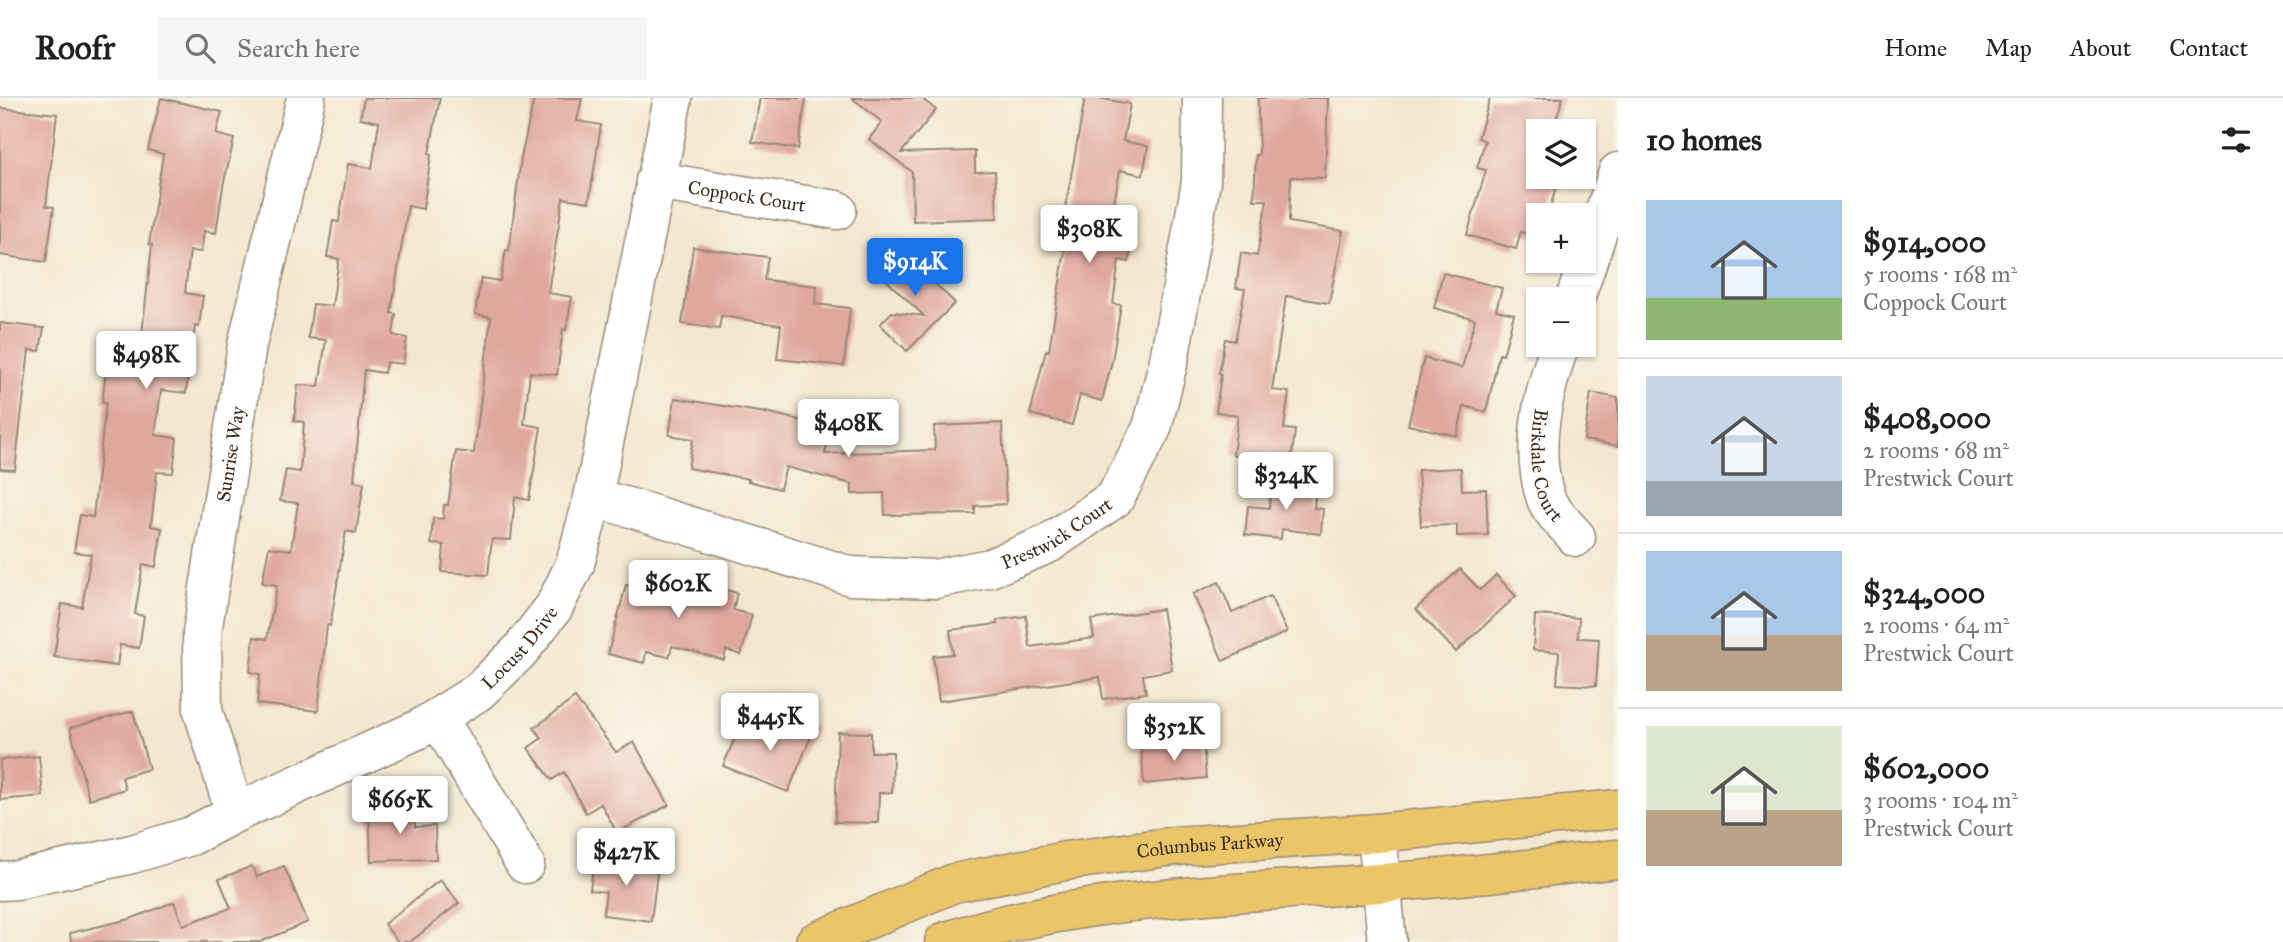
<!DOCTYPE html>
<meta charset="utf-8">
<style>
:root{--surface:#fff;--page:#f6f6f6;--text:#202124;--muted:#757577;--line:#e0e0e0;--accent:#1a73e8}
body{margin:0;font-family:"IM FELL Great Primer",serif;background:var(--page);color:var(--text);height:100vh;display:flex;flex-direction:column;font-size:26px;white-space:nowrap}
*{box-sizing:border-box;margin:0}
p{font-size:23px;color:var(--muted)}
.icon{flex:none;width:38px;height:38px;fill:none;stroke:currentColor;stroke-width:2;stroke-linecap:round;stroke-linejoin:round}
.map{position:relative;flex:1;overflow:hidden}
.details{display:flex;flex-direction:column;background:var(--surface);width:665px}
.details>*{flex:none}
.fabs{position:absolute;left:1526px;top:21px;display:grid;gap:14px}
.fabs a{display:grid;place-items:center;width:70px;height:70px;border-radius:0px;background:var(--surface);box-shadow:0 2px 5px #0004;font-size:35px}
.price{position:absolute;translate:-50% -60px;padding:0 16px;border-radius:7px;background:#fff;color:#222;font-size:23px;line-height:46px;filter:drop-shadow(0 2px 4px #0008)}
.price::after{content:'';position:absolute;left:50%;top:42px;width:21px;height:16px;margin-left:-10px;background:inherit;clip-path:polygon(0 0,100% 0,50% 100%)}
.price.active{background:var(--accent);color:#fff}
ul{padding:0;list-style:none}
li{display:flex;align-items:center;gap:21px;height:175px;padding:0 28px}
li+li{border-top:2px solid var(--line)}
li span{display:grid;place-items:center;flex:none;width:196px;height:140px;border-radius:0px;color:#555}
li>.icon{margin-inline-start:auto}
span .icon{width:84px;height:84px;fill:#fffc;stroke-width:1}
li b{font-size:30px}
h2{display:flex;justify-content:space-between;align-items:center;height:84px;padding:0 28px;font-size:30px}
header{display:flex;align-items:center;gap:42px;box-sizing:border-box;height:98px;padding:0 35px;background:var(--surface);border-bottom:2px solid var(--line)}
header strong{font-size:33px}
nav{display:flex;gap:38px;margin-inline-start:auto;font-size:24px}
.search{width:490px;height:63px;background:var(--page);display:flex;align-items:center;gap:18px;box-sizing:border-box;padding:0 24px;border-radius:0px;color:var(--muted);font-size:26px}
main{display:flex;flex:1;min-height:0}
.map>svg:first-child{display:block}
.building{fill:#e0a79d}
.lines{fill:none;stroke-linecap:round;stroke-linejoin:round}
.minor-casing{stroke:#978876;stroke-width:41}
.major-casing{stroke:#978876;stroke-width:41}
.minor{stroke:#fff;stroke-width:38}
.major{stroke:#ebc669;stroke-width:38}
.labels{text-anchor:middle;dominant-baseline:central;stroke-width:6;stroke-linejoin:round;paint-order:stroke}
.street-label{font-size:19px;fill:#3b2a1e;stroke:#fbf7ec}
</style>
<header>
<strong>Roofr</strong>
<div class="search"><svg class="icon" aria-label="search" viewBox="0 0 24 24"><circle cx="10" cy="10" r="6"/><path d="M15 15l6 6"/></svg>Search here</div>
<nav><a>Home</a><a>Map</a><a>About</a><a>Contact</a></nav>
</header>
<main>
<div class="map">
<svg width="1618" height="844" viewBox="0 0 1618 844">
<rect width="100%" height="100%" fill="#fbf7ec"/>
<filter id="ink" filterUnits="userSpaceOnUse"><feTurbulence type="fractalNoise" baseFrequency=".0143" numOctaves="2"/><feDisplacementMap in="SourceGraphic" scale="14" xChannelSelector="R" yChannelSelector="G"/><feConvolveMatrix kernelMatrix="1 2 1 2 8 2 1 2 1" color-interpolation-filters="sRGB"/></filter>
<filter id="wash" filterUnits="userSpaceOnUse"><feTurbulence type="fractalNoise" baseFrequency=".00686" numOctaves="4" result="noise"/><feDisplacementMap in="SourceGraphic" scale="28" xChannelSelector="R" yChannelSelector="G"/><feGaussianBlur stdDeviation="1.57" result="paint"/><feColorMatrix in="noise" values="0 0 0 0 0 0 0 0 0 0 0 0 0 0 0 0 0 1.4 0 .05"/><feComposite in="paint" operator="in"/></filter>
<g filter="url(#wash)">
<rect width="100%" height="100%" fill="#f3e7cf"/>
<g id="blocks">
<g class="building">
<polygon points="161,0 222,14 216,36 234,41 223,88 216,135 204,133 201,154 190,153 185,195 203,198 199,229 195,228 186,295 161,292 155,337 177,340 173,375 157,374 151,428 162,430 156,469 143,466 135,516 144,518 139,550 120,547 117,568 54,559 62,506 82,509 91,456 74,454 80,417 93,419 106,304 102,304 109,250 140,254 152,147 149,146 163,56 148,52"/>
<polygon points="364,0 440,0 429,56 431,57 423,111 408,108 391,215 396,216 393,237 407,240 403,266 386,264 384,275 364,272 354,383 364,385 356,435 346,433 330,528 327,527 318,613 257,606 260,576 250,574 254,539 267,541 277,487 262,485 269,449 291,452 298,405 280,403 286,372 300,374 304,324 294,323 298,287 319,288 326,242 308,240 313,206 332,208 339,161 327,159 333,123 339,124 348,66 372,70 379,24 360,20"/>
<polygon points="534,0 582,0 577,23 601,27 589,104 563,100 548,195 572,199 566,232 563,231 557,277 530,274 524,326 541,329 529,402 515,399 511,442 492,441 488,477 442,474 444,447 431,446 433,420 443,421 444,407 448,407 456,353 474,355 491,219 475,216 481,180 500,183 506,152 509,153 521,60"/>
<polygon points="760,0 806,0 798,51 752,44"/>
<polygon points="852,0 921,0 936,12 901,55 975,53 975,74 995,73 997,120 913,123 912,74 869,41 882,24"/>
<polygon points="1085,0 1098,0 1130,6 1123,43 1148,48 1143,77 1120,72 1110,127 1134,131 1129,164 1119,162 1113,206 1121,207 1112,263 1102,303 1080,297 1072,327 1030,316 1046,252 1049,253 1065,152 1058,151"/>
<polygon points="1258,0 1328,0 1325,80 1291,79 1289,124 1343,133 1329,205 1286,198 1272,292 1289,294 1284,331 1295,332 1291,365 1233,357 1238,317 1216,314 1221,276 1219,275 1225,241 1235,243 1245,191 1236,190 1241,155 1257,158 1267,102 1254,102 1256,57 1259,57"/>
<polygon points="1490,0 1563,0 1552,33 1538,33 1538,79 1559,79 1548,117 1538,117 1538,140 1521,134 1516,151 1467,137 1486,72 1477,70 1485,43 1478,40"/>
<polygon points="0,10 57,16 46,108 54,109 46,164 0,157"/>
<polygon points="915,146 937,168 927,178 955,205 907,253 880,226 892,214 924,218 883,179"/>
<polygon points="693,149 768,159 764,182 817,188 815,206 850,210 844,268 777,261 781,227 721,218 719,231 682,226"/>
<polygon points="1443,175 1502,190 1496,212 1514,216 1503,257 1499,256 1486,314 1464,308 1457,338 1408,327 1424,260 1462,270 1475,221 1434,210"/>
<polygon points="0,225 44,230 40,253 29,252 15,372 0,371"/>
<polygon points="1591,295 1618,300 1618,348 1584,342"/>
<polygon points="675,300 766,315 766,314 831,330 825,356 935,352 934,328 1002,325 1006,406 975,408 975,416 885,417 884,395 852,396 852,386 786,369 780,391 748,383 749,381 688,370 693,341 669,337"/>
<polygon points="1461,370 1462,392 1486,391 1488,437 1457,438 1457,427 1421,428 1418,372"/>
<polygon points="1271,384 1316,389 1314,410 1323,411 1321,436 1282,431 1281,441 1245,437 1248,408 1269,410"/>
<polygon points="1460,471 1480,492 1496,477 1516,498 1456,554 1416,511"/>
<polygon points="659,472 737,495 733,512 752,517 741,557 726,552 724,562 672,548 669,559 646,554 644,565 608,556 626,487 653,493"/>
<polygon points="1219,484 1232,515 1270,498 1287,534 1223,563 1193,496"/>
<polygon points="1162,511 1172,572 1143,577 1146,595 1103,601 1100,579 939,603 933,558 953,556 950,532 997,526 997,522 1026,518 1030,549 1094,540 1091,522"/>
<polygon points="1535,517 1579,520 1578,540 1599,541 1596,588 1557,586 1559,554 1533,552"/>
<polygon points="575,600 616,654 634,644 669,707 617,735 601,706 586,715 564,674 552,682 528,650 542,640 534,630"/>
<polygon points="133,613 149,671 122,679 125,691 89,701 70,630"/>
<polygon points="789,618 815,629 788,694 723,668 742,623 780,639"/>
<polygon points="838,634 871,635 871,654 893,654 892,695 879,695 878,725 835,724"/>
<polygon points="1203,643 1206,680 1144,686 1141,649"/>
<polygon points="39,658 43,698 0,702 0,662"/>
<polygon points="415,708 415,729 435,728 436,761 371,763 369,710"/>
<polygon points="594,760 658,768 651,823 603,817 606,794 590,792"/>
<polygon points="252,768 257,779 284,768 308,824 260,844 71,844 70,835 130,821 174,804 183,827 231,810 219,781"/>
<polygon points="440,782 459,805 410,844 398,844 384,826"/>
</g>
</g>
</g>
<g filter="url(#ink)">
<use href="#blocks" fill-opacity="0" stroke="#978876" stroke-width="2"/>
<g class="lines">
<defs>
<g id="minor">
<path id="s1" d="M655 83 837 112"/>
<polyline points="1575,201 1618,74"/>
<path id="s2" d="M1560 247C1543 295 1529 351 1546 401 1551 414 1567 428 1576 439"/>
<path id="s3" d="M593 400 635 411 851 478 935 481 990 470 1048 446 1115 400 1152 330 1169 262 1201 84 1202 0"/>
<polyline points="438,620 525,766"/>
<path id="s4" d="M235 715 203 613 202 535 247 247 306 0"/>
<polyline points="1377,735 1387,844"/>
<path id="s5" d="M0 783 17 782 132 756 191 738 235 715 419 631 478 594 520 553 554 509 575 466 593 400 673 0"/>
</g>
<g id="major">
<path id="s6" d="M815 844 954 785 1065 763 1175 748 1377 735 1618 711"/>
<path d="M944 844C1080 797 1238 796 1380 785 1460 780 1539 769 1618 761"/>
</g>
</defs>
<use href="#minor" class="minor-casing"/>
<use href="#major" class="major-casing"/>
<use href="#minor" class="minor"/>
<use href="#major" class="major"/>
</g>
</g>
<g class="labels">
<g class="street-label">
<text stroke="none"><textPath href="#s1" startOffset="93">Coppock Court</textPath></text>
<text stroke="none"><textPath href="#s4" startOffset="366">Sunrise Way</textPath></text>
<text stroke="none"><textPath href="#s2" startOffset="124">Birkdale Court</textPath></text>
<text stroke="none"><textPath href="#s3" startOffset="485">Prestwick Court</textPath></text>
<text stroke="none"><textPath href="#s5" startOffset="579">Locust Drive</textPath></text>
<text stroke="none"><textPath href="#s6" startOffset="410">Columbus Parkway</textPath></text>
</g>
</g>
</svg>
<div class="fabs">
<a><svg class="icon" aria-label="layers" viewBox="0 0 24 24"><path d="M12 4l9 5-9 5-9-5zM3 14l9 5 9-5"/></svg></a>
<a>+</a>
<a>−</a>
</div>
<b class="price" style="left:1089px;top:167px">$308K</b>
<b class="price active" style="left:915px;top:200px">$914K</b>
<b class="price" style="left:146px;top:293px">$498K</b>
<b class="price" style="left:848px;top:361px">$408K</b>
<b class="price" style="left:1286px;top:414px">$324K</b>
<b class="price" style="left:678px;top:522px">$602K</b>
<b class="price" style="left:770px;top:655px">$445K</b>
<b class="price" style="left:1174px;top:665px">$352K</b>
<b class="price" style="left:400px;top:738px">$665K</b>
<b class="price" style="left:626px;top:790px">$427K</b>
</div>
<section class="details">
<h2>10 homes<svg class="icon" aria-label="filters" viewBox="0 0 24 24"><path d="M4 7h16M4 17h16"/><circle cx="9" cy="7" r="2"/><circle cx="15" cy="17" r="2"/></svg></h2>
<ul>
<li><span style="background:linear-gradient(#a9c7e8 70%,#8fb573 0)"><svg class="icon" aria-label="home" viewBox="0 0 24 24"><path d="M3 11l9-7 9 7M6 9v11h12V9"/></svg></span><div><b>$914,000</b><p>5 rooms · 168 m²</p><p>Coppock Court</p></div></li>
<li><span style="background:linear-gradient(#c9d6e8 75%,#9aa5b1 0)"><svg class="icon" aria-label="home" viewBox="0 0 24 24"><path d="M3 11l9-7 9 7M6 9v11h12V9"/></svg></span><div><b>$408,000</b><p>2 rooms · 68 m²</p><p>Prestwick Court</p></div></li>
<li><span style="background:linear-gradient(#a9c7e8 60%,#b9a48a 0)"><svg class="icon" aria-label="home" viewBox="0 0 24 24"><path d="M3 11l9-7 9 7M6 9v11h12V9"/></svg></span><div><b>$324,000</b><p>2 rooms · 64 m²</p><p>Prestwick Court</p></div></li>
<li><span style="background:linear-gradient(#dfe7d0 60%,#b9a48a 0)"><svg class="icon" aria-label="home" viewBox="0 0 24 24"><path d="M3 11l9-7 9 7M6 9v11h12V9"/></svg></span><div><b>$602,000</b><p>3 rooms · 104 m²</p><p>Prestwick Court</p></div></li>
</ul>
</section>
</main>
